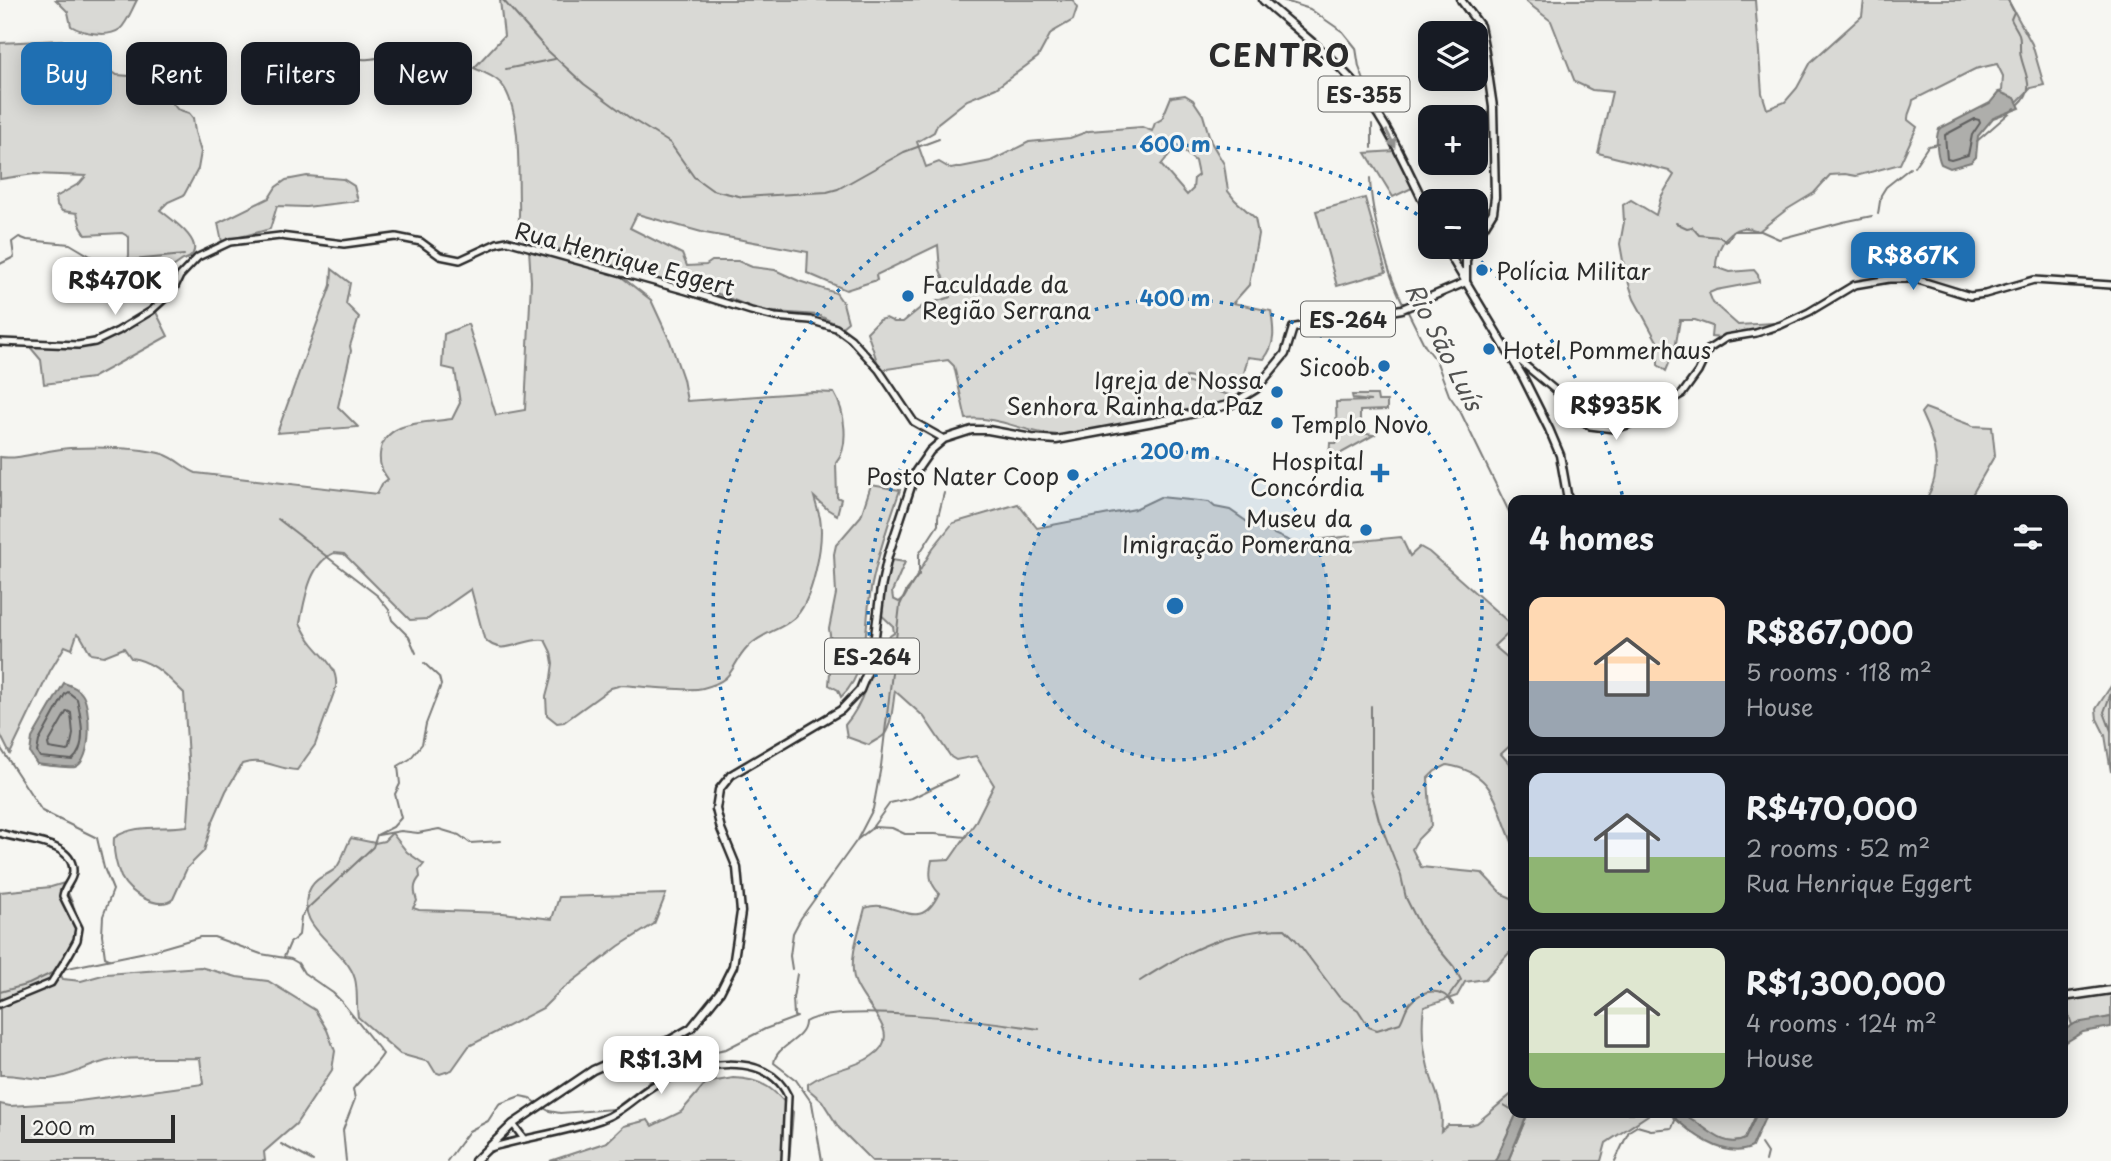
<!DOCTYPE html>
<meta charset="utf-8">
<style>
:root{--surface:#171b24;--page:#20242c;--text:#f1f3f6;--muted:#9ea1a6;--line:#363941;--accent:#1f6fb2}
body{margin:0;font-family:"Playpen Sans",sans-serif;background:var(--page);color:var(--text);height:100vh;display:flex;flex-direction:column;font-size:26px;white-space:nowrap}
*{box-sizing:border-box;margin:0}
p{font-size:23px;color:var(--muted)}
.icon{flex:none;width:38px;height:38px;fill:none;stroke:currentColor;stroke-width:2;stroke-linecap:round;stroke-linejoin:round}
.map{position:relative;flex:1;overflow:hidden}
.side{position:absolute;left:1508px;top:495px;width:560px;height:623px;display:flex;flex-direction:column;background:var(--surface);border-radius:14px;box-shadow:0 4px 18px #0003}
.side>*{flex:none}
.guide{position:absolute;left:21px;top:42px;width:665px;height:63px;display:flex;gap:14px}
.tools{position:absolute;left:1418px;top:21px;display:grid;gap:14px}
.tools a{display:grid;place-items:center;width:70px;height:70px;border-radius:14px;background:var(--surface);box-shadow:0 4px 18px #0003;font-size:35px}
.scale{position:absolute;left:21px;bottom:18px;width:154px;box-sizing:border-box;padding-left:7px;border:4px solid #2b2b2b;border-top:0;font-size:19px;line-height:24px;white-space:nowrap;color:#2b2b2b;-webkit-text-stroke:5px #f6f6f2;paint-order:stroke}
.price{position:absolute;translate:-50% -60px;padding:0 16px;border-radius:14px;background:#fff;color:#222;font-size:23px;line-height:46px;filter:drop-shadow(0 2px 4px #0008)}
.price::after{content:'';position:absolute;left:50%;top:42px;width:21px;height:16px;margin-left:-10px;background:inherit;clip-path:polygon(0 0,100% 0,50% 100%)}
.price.current{background:var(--accent);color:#fff}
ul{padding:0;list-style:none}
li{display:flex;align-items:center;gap:21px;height:175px;padding:0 21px}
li+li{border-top:2px solid var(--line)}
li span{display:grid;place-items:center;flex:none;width:196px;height:140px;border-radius:14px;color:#555}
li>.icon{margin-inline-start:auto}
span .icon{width:84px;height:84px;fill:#fffc;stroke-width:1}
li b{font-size:30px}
h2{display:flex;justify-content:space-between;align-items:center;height:84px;padding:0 21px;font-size:30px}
.pill{padding:0 24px;border-radius:14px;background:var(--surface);box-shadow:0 4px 18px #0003;font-size:24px;line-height:63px}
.pill.current{background:var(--accent);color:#fff}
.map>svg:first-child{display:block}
.green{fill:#d9d9d5;stroke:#828280;stroke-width:2;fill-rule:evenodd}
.water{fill:#aeaeab;stroke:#7a7a78;stroke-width:2}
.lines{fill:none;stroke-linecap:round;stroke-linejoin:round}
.shore{stroke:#5f5f5e;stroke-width:2}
.stream{stroke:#7a7a78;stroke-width:2}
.tertiary-casing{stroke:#2b2b2b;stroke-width:10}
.primary-casing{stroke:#2b2b2b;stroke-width:11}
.tertiary{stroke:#f6f6f2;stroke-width:5}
.primary{stroke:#f6f6f2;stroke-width:6}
.oneway{fill:#90908e}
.ring{fill:none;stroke:#1f6fb2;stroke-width:3.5;stroke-dasharray:3.5 7}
.poi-dot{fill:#1f6fb2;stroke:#f6f6f2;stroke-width:2.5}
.labels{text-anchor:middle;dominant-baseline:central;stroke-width:6;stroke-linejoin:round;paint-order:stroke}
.shield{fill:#f6f6f2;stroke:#686867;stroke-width:2}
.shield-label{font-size:21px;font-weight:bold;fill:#2b2b2b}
.street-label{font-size:23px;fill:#2b2b2b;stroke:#f6f6f2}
.poi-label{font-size:23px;fill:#2b2b2b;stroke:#f6f6f2;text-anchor:end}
.water-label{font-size:24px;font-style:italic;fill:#525251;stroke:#f6f6f2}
.district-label{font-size:30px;font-weight:bold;letter-spacing:2px;fill:#2b2b2b;stroke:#f6f6f2}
.centre{fill:#1f6fb2;stroke:#f6f6f2;stroke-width:3.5}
.ring-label{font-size:21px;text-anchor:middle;font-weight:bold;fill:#1f6fb2;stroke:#f6f6f2;stroke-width:6;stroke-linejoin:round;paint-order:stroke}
</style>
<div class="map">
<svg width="2111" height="1161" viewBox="0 0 2111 1161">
<rect width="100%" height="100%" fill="#f6f6f2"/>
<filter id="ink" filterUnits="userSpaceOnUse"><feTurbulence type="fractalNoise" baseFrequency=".0143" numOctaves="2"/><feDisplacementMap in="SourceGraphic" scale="14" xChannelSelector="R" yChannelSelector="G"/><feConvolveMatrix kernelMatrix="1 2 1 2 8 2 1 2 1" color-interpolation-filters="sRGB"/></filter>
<g filter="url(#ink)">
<g class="green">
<path d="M56 0H137C132 9 127 23 120 29 108 38 82 33 71 26L68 12Z"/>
<path d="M500 0H1073L1077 8 1073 20 1051 33 1038 57 996 88 967 100 938 123 934 132 917 142 926 167 939 162 951 169 991 161 1029 142 1070 138 1089 131 1142 127 1152 131 1155 123 1162 119 1171 97 1185 95 1193 100 1203 115 1211 142 1224 164 1228 191 1235 200 1255 218 1258 234 1249 285 1233 303 1271 311C1274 330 1276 344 1264 359L1248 357 1241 385 1186 377V382L1239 398 1233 400 1075 434C1033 440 1005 415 966 419L954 366 948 360 880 370 867 332 879 320 886 318 894 322H903L924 305 951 297 940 270 938 245 876 275 877 280 846 290 807 273 808 252 705 233 637 214 630 228 682 254 687 266 706 265 712 261H738L752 267 775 270 799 281 836 293 843 303 848 322 842 327 818 315 761 311 711 291 644 276 623 268 524 239C516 227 520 216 519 202 518 170 521 117 505 89 499 78 485 73 474 68L504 36ZM1171 140 1195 161 1198 175 1194 178 1193 189 1187 195 1161 165 1172 151Z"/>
<path d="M1524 0H1755L1762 93 1767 109 1785 102 1797 88 1811 62 1862 16 1864 0H2008L2032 44 2044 85 2031 88 2018 101 1999 92 2002 91 2003 76 1997 64 1975 69 1913 100C1913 108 1907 112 1908 120L1917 127 1900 164 1856 176 1845 174 1830 175 1814 193 1786 210 1759 231C1754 230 1747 227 1742 228 1725 231 1716 252 1716 267L1730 272 1754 270 1758 275 1759 282 1716 290 1709 293 1713 303 1738 325 1773 323 1772 333 1735 339 1711 337 1712 326 1695 320H1680L1675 349 1666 371 1658 365V343L1634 299 1625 272 1620 244 1624 222 1623 205 1631 200 1656 215 1661 197 1674 175 1669 171 1598 153 1612 92 1592 90 1575 82 1551 21Z"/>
<path d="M62 40 66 43 74 61 81 66 105 67 117 75 143 77 160 87 177 109 189 113 193 118 195 132 201 152 198 169 184 195 168 202 160 210C168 217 207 242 190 257 188 259 183 259 180 262 161 276 149 282 124 283L129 255V237L122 233 86 235 81 227 77 213 62 211 57 205 56 197 80 183 86 176 34 174 0 179V43Z"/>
<polygon points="1395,151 1414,187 1393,197 1366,153"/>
<polygon points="307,176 343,179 354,186 358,201 306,207 277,206 270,229 222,242 218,223 269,198 276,187 286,180"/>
<polygon points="1365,198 1386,272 1337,286 1316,211"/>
<path d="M529 249 619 275 651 300 670 341 683 379 687 401 813 392 834 393C845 411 850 446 836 463L837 497 841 499 837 515 827 509 814 497C816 504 818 511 820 518 824 542 813 603 793 619 779 631 761 633 748 647 728 668 737 679 703 688 689 692 640 686 622 685L611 688 564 722 557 723 547 715 546 697 551 678 553 663 551 652 545 640C524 636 502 660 484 638L471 589 428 619 410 620 344 554 334 553C309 564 305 599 300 623 304 630 307 637 312 643 323 657 338 667 336 687L315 745 297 770C275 769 265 757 242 764L226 791 212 823 204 851 187 868 173 899C158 911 129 893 121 877 116 865 113 851 114 838 136 823 162 830 187 826L188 822 190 791 184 693C167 677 154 661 131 658L124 648 104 656 91 654 80 635 77 634 72 649 65 646 50 671 10 754 0 734V457C22 460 47 449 70 448 97 447 137 447 163 454 176 458 184 468 196 473L377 494 382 484 388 479C382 471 379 465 380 454 383 420 426 423 452 419L460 403 455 370 442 367 444 334 468 324 496 415 525 410 531 281Z"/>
<polygon points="332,269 350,283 346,304 359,317 350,346 351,351 338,407 358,427 277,433 331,285"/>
<polygon points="155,310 168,336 92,378 44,384 41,360 25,341 71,343 88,341"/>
<polygon points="1352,395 1377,395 1378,401 1387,401 1387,410 1360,411 1360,433 1374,435 1336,456 1329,457 1330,443 1337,443 1336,402 1371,401 1353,399"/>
<path d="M1925 408 1973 426 1992 427 1995 455 1969 500H1926C1943 470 1936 444 1921 413Z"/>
<path d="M871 485 900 490C889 521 879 551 872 584 864 619 871 670 841 697L838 690 829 685 832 647 829 629 836 594 834 554 836 545 861 516Z"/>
<path d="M1160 497 1209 502 1215 507 1230 510 1249 523 1308 549 1315 540 1351 536V542L1401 537 1410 556 1420 547 1429 552 1514 627 1494 646 1514 663V742L1501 754 1514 769V846C1495 807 1498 773 1447 765L1435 771 1428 778 1431 826 1418 839 1412 849 1421 867 1482 873 1502 894 1514 899V954L1509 953 1485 979 1465 982 1457 996 1424 1007C1421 1027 1423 1047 1428 1067 1434 1091 1445 1104 1441 1131L1448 1125H1469L1477 1123 1514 1092V1113H1517L1495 1161H872L839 1128 822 1101 808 1089V1084C830 1068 852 1070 872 1056 907 1033 860 1005 854 978 849 956 860 929 865 908 896 896 918 938 939 893 929 883 929 873 932 860L950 859 975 823 994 785 976 756 956 760 951 757 924 717 895 691C893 702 892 726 884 735 880 739 873 741 869 745L847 737 845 725C865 702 869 677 874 647L894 633 893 626 875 609 885 559 905 562 892 592 893 599 899 602 904 598 933 548 953 523 1018 504 1037 528 1135 509Z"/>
<polygon points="2111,686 2111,772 2105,735 2097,719 2096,709"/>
<path d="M392 833 407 852 424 864 419 870 420 877C413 885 414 891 417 901L413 908 419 910 503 913 552 919 559 897 666 894 654 924 619 946 560 991 543 1008 469 1046 452 1070 440 1074 435 1072 429 1062 400 1054 358 1017C356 1005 358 990 355 979 345 945 289 927 311 887 317 876 328 876 336 868 342 861 346 846 351 838L375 843 384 841Z"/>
<path d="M71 881 68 893C73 905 80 917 77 930 73 951 50 959 63 979L81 981 106 974 200 967 237 977 268 981 315 1010 327 1030 335 1051 332 1070 296 1124 264 1152 265 1161H0V1104L10 1106 72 1102 203 1084 200 1058C170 1059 142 1056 112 1060 90 1063 74 1077 49 1079 33 1080 17 1074 0 1075V892L51 887Z"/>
<polygon points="2111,990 2111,1017 2072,1025 2067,1010 2063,1009 2063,997"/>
<path d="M733 1078C764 1079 774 1089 793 1112L789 1161H550L607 1142 624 1126 648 1120 652 1126 681 1112 706 1083Z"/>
<polygon points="1528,1113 1651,1113 1606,1143 1601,1161 1508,1161"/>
<path d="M1681 1113H1757L1745 1139C1725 1150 1697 1125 1681 1113Z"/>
</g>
<g class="water">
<path d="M1999 92 2015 98 2020 108 1993 118 1978 136 1976 157 1971 162 1950 168 1941 164C1937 155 1935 139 1939 129L1990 103Z"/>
<path d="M64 683C70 685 78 688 82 694 91 706 93 761 75 767 71 768 42 765 37 764L30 753 32 738Z"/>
<polygon points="2111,1017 2111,1027 2083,1032 2063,1044 2063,1031 2076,1023"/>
<polygon points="1517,1113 1528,1113 1508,1161 1495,1161"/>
<path d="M1669 1113C1673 1113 1677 1112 1680 1113 1700 1119 1722 1152 1745 1139L1757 1113H1767L1752 1147C1725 1161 1688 1131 1669 1113Z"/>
</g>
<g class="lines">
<g class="shore">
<polygon points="1975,119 1979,120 1980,123 1972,135 1968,155 1951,160 1947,159 1945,135"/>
<path d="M68 692 77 699C81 718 88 747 72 760L40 757 37 752 39 741 65 694Z"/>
<polygon points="67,711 71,713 73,734 70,749 67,751 49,748 48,744"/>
</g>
<g class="stream">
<polyline points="503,0 547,50 584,84 630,118 670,143 694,177 712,190 743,197 827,192 838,189 904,152 939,139"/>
<polyline points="1282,0 1310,9 1343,32 1356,48 1359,67 1368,91"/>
<path d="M2008 0 2014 12 2011 19C2013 24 2017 29 2019 34 2021 41 2019 49 2021 57 2025 75 2036 89 2019 104"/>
<path d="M332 49C343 55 356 61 369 59 382 58 390 53 403 56"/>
<polyline points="410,58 441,58 462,64"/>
<polyline points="506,69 555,59"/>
<polyline points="1373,98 1374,103"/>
<polyline points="1372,124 1372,148"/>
<polyline points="1977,141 2015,108"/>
<polyline points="1914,167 1928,146 1939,144"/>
<path d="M1370 178C1371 213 1387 274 1404 305"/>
<polyline points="1878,214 1881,195 1886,187 1910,168"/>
<polyline points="1676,223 1687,228 1692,227 1699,235 1720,237 1726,242 1734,231 1761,231 1779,239 1843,222 1872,216"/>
<polyline points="0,264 14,257 12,242 19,237 27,240 70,244 102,263 184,255"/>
<polyline points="1407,310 1425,346 1436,360 1449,395 1460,411 1514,522"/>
<polyline points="278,519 378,596 389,610 392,620 409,637 416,653"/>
<polyline points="2111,693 2104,712 2111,731"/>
<polyline points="1371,706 1371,790 1379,820 1401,876 1406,898 1421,928 1454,967 1461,980 1449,996"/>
<polyline points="0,747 42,811 97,838 104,868 113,890 103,916 102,935 105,957 109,959"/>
<polyline points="873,827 892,828 905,834 935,834 966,837"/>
<polyline points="378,835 401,831 418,833 439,829 459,835 470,843 501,841"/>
<polyline points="858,839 871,829 890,803 912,798 957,776"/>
<polyline points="284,957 290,943 299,935 301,917 309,907 373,847 377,835 393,827 401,818 395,794 400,784 398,766 410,759 422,744 426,724 441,685 439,677 424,663"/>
<path d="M63 969 155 950 200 937H214L261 954 291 959 298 963 304 973 333 993 342 1002 383 1054C376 1066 362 1077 353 1089L355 1099 343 1130 346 1161"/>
<polyline points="792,969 790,956 793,933 801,918 857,840 873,809 881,766 900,605 907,590 919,575 919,554 938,525 938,517 944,493"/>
<path d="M1140 981C1186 951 1229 929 1285 929L1296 940 1339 997 1358 1010 1369 1027 1377 1030 1400 1023C1404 1017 1405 1008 1410 1003 1423 988 1442 987 1453 1004"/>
<polyline points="0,992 29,984 58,970"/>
<polyline points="796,1017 794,1016 793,998 797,974"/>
<path d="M805 1022C838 1002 996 1022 1039 1029"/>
<path d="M805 1023C804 1041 776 1045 774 1063L796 1080 812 1103 822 1161"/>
<polyline points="1504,1105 1514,1111"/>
<polyline points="542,1107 549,1111 560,1113 614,1109 664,1071 701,1054 726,1049 765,1029 797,1017"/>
<polyline points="281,1144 313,1161"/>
<polyline points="1761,1144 1767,1153 1765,1161"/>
<polyline points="447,1161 469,1131 488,1121 499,1104 520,1096 530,1098 538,1104"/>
<polyline points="1428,1161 1431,1159"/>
<polyline points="1615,1161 1629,1131 1637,1126 1651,1130 1672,1128 1676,1118"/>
</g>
<defs>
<g id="tertiary">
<polyline points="0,342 78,345 95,342 118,331 151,311 173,291 180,276 198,257 230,242 280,236 344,244 396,237 421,242 440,256 460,260 497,243 507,241 687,291 751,311 775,317 810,320 836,328 851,339 879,370 914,422 944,439"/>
<polyline points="1509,352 1555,390 1576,417 1590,426 1614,429 1628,425 1682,394 1698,372 1709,349 1726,338 1756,333 1781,325 1809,312 1854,285 1889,279 1915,279 1970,296 1985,294 2034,280 2111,285"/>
<path d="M0 833C20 841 73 840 73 871 73 881 64 886 63 896L79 928 77 940 67 958 51 983 0 1004"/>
<polyline points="513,1124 524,1139"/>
<path d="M490 1148C526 1137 564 1133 600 1120 623 1112 637 1094 658 1083 694 1063 767 1049 788 1096L785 1161"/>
</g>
<g id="primary">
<path d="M1263 0C1295 29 1340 62 1365 96 1392 131 1410 176 1430 215"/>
<polyline points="1461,0 1480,26 1484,46 1493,107 1495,197 1493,212 1475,241"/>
<polyline points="1445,247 1523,377 1549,429 1560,455 1568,500"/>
<polyline points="1466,280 1466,260 1472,247"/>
<polyline points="2063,997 2111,990"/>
<polyline points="475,1161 513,1124 593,1070 629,1054 670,1040 691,1028 720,992 733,966 741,912 737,868 721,829 716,809 719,790 731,775 841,710 860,690 869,668 874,644 881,588 888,556 916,471 930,451 944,439 972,430 988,430 1032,438 1056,440 1170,419 1232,404 1256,389 1285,354 1293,328 1402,309 1466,282"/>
</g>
</defs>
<use href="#tertiary" class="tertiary-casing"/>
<use href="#primary" class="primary-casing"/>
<use href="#tertiary" class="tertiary"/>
<use href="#primary" class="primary"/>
</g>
<defs><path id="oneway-solid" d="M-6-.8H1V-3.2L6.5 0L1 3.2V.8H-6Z" transform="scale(1.75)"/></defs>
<use class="oneway" href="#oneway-solid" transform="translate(1391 139) rotate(62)"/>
</g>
<circle cx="1175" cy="606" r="154" fill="#1f6fb2" fill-opacity=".12"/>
<g class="ring">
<circle cx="1175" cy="606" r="154"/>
<circle cx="1175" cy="606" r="307"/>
<path d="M1512 920A461 461 0 1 1 1429 222M1465 248A461 461 0 0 1 1623 498"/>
</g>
<g class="poi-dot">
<circle cx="1482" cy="270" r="7"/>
<circle cx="908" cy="296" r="7"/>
<circle cx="1489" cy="349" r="7"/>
<circle cx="1384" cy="366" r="7"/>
<circle cx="1277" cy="392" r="7"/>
<circle cx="1277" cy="423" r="7"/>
<path d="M1376.5 462.5h7v7h7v7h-7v7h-7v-7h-7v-7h7z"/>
<circle cx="1073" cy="475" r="7"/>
<circle cx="1366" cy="530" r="7"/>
</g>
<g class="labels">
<g class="shield">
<rect x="1318.5" y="76.5" width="91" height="35" rx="5"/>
<rect x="1301" y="301.5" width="94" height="35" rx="5"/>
<rect x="825" y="638.5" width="94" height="35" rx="5"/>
</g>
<g class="shield-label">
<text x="1364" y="94">ES-355</text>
<text x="1348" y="319">ES-264</text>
<text x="872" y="656">ES-264</text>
</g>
<g class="street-label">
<text transform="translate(625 258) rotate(15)">Rua Henrique Eggert</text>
</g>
<g class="poi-label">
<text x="1496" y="270" text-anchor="start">Polícia Militar</text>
<text x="922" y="283" text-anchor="start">Faculdade da<tspan x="922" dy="26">Região Serrana</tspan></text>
<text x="1503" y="349" text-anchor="start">Hotel Pommerhaus</text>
<text x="1370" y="366">Sicoob</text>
<text x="1263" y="379">Igreja de Nossa<tspan x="1263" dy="26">Senhora Rainha da Paz</tspan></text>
<text x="1291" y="423" text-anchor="start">Templo Novo</text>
<text x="1364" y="460">Hospital<tspan x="1364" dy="26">Concórdia</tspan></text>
<text x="1059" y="475">Posto Nater Coop</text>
<text x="1352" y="517">Museu da<tspan x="1352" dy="26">Imigração Pomerana</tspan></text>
</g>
<g class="water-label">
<text transform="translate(1445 346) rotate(63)">Rio São Luís</text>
</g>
<g class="district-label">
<text x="1280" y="54">CENTRO</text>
</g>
</g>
<circle cx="1175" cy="606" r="10" class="centre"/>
<g class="ring-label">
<text x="1175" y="152">600 m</text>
<text x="1175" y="306">400 m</text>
<text x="1175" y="459">200 m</text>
</g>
</svg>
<div class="tools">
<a><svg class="icon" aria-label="layers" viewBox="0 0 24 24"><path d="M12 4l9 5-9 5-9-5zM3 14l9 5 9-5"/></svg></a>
<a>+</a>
<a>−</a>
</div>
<div class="scale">200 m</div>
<b class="price current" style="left:1913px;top:292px">R$867K</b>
<b class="price" style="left:115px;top:317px">R$470K</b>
<b class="price" style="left:1616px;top:442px">R$935K</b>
<b class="price" style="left:661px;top:1096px">R$1.3M</b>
<div class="guide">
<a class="pill current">Buy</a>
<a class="pill">Rent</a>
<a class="pill">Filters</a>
<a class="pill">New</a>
</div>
<section class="side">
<h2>4 homes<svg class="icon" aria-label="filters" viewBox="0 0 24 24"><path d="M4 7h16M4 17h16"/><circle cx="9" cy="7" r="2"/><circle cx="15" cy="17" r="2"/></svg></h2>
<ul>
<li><span style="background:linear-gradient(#ffd9b3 60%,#9aa5b1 0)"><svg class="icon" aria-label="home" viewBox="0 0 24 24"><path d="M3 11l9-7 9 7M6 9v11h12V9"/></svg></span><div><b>R$867,000</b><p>5 rooms · 118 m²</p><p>House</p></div></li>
<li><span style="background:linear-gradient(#c9d6e8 60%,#8fb573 0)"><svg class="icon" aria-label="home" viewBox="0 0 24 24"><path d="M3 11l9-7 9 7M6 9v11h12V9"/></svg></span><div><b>R$470,000</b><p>2 rooms · 52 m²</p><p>Rua Henrique Eggert</p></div></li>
<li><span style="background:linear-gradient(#dfe7d0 75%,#8fb573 0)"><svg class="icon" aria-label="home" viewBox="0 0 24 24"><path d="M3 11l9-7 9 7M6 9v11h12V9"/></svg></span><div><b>R$1,300,000</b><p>4 rooms · 124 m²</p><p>House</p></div></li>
</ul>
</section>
</div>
